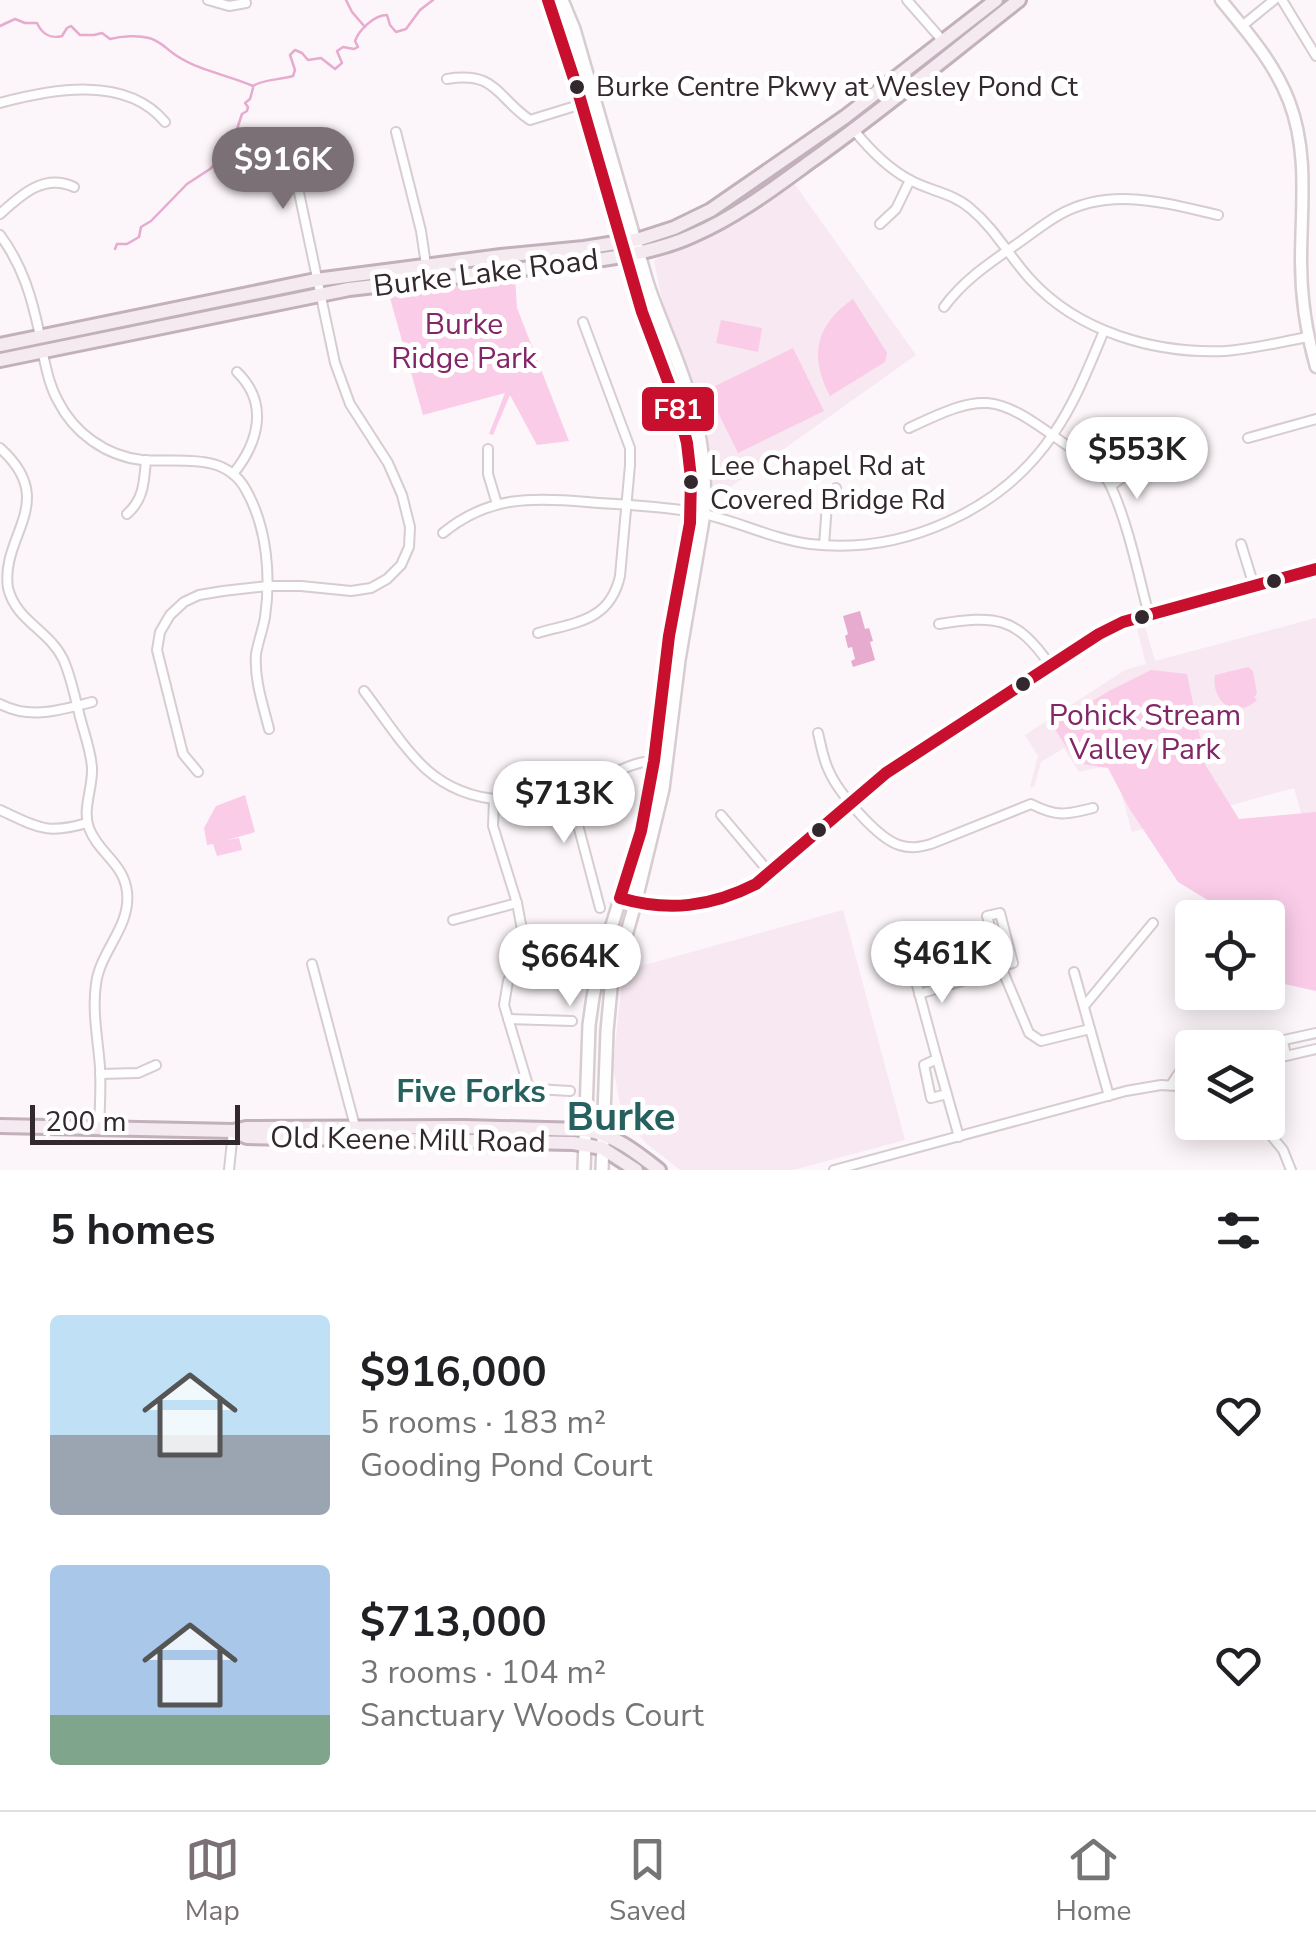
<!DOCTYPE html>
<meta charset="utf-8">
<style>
:root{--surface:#fff;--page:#f2f2f2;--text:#202124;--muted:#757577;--line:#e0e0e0;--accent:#7a7076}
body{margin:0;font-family:"Nunito Sans",sans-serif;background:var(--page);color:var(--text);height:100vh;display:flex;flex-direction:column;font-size:38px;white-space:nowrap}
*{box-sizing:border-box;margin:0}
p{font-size:32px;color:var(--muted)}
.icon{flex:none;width:55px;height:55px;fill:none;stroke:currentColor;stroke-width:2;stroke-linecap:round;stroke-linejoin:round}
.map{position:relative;height:1170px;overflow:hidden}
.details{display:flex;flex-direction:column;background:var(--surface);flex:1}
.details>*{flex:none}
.tools{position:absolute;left:1175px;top:900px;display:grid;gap:20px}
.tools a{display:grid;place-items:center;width:110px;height:110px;border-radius:10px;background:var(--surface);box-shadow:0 5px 25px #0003;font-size:50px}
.scale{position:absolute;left:30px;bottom:25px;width:210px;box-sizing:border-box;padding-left:10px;border:5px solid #34282f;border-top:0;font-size:28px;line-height:35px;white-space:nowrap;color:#34282f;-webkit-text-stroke:8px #fff;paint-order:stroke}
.price{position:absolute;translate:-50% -85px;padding:0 22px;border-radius:35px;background:#fff;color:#222;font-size:32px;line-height:65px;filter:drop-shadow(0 2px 5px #0008)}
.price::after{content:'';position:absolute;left:50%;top:60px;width:30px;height:22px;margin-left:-15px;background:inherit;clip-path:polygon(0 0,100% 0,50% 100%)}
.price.on{background:var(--accent);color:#fff}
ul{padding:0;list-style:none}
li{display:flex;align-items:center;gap:30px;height:250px;padding:0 50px}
li span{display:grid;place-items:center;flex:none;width:280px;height:200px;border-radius:10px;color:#555}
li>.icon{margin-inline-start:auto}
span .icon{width:120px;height:120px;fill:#fffc;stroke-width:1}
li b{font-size:42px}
h2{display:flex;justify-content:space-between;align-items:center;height:120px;padding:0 50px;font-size:42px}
.tab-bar{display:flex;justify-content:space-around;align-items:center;height:140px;border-top:2px solid var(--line);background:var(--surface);font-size:28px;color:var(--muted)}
.tab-bar a{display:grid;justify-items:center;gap:5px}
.tab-bar .on{color:var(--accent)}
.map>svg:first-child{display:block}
.built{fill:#f7e8f1}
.green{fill:#facce8}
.water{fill:#e6abcf}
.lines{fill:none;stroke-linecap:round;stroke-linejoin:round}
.stream{stroke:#e6abcf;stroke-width:2.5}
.minor-casing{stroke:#d6ccd1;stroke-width:12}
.tertiary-casing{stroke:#d6ccd1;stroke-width:15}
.secondary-casing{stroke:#d6ccd1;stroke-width:16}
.primary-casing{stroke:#c2b0bb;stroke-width:18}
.minor{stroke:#fffefe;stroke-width:8}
.tertiary{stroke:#fffefe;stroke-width:10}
.secondary{stroke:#fffefe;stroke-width:11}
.primary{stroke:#f4eaf0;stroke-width:12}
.bus-1-casing{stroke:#fff;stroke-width:20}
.bus-1{stroke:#c8102e;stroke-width:12}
.bus-dot{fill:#34282f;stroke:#fff;stroke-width:4}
.labels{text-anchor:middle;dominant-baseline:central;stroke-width:10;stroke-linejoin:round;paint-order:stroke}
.bus-label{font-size:28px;fill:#34282f;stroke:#fff;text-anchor:start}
.street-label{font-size:30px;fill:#34282f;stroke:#fff}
.park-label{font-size:30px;fill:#832667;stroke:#fff}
.neighbourhood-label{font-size:32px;font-weight:bold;fill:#27615f;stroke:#fff}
.district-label{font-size:40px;font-weight:bold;fill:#27615f;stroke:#fff}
.line-badge{stroke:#fff;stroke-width:4}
.badge-label{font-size:28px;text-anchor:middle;font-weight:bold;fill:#fff}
</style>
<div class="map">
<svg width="1316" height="1170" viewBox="0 0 1316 1170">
<rect width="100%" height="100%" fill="#fcf5f9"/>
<g class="built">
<polygon points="784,169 916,355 712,500 712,470 690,414 677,372 654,261"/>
<polygon points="1316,618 1316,839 1309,841 1294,788 1132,832 1113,764 1079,772 1064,748 1041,762 1034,787 1030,787 1038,756 1025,735 1125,670 1146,664 1136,625 1144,623 1155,661"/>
<polygon points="843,910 905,1140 793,1170 680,1170 646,1143 631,1126 620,1104 613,1067 623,971"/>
</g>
<g class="green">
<polygon points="515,277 517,308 569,441 537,445 510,395 493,435 489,434 505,393 423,415 388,291 392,289"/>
<path d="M853 299 887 353 885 362 830 396C809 357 815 325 853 299Z"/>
<polygon points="721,320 762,328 758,352 716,343"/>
<polygon points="793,348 824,411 738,453 707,390"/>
<path d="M1248 667 1253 671 1257 694 1254 697 1257 700C1235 720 1211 702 1215 675Z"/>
<polygon points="1151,670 1187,674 1206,766 1239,819 1316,812 1316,991 1271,981 1281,945 1268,937 1268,918 1236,917 1178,882 1129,808 1108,768 1077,763 1052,725 1111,690"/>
<polygon points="245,795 255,832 228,840 239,838 242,850 217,856 213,844 207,845 204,828 216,806"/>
</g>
<polygon class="water" points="860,611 865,629 869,628 873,641 870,642 875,660 853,667 851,661 855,659 852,647 848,648 845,636 848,634 843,616"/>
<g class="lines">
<g class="stream">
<polyline points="346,0 352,12 365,27"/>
<path d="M0 26 15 19 25 23H37C42 34 51 39 62 36L67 28 71 26 80 35H94L102 33 110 39C122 36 138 35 149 38 161 41 167 50 177 56 200 71 228 75 253 86 264 79 280 80 293 76L295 70 290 55 295 50 302 53 308 60 321 58 335 69 342 63 337 51 343 47 354 49 358 47 355 41C359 30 374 15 387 15L390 25 396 32 406 29 420 10 433 0"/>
<polyline points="115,249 117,244 127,244 139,237 141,227 151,221 187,184 210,169 230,150 242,114 247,111 248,107 245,103 250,99 253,88"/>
</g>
<defs>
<g id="minor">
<polyline points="208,0 229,6 246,3"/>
<polyline points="907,0 943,41"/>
<polyline points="1282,0 1316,56"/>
<polyline points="1242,26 1274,0"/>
<path d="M447 79C497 71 496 97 530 120L582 104"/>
<path d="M0 103C52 89 126 75 165 122"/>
<path d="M853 129C869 149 887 168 910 180 930 191 953 193 971 209 995 229 1009 256 1030 279 1078 332 1155 354 1225 351 1253 349 1280 342 1308 337"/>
<polyline points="396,132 421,231 426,265"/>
<path d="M0 214C21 195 44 173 74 187"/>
<polyline points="880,224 896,209 910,180"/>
<path d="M0 235C23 266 32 298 40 336"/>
<path d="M944 307C963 281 988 264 1014 246 1029 236 1043 224 1059 215 1110 186 1165 203 1218 215"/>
<path d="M42 350C46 367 49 385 58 401 74 433 106 456 142 460 179 463 225 451 246 490 267 527 271 576 265 617 263 629 258 642 256 654 254 679 263 705 269 729"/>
<path d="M909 428C985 392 994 393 1062 442 1081 455 1103 467 1112 489 1129 527 1138 574 1149 615"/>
<polyline points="1248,438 1316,419"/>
<path d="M0 448C60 502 0 535 8 588 16 621 49 630 63 659 71 676 75 698 80 717 84 733 91 751 92 768 93 788 82 809 89 828 98 853 124 863 127 892 131 927 100 951 96 984 92 1011 98 1040 100 1067 101 1087 100 1108 99 1128"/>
<polyline points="488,449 488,474 497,504"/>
<path d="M233 474C259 442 269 403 237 372"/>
<polyline points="1111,486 1143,462 1158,445"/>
<path d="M127 514C144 499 144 482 146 460"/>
<path d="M443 533C488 496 532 497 587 502 624 505 663 506 700 513 738 521 772 539 810 544 903 555 1002 511 1054 433 1076 401 1089 366 1104 331"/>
<polyline points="1241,544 1254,586"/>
<polyline points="824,545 827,504 836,488"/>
<path d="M939 624C995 615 1016 616 1050 665"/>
<path d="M538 633C576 622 610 621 620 576L630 465V448L583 322"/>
<path d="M364 691C384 717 403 748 427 770 472 809 528 804 581 787 605 780 627 762 653 761"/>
<path d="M0 704C31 720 60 710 92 702"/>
<path d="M818 733C821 745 823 759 829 771 838 792 877 838 899 845 911 849 920 847 931 844L1031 804C1057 817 1065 815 1093 808"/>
<polyline points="198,772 183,754 157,650 160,632 170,615 184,602 199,595 223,591 268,586 301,586 351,591 371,588 387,579 401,565 409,547 410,527 402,495 388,463 350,404 335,363 294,169 293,139"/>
<polyline points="541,798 547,816 557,821 573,821 578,825 600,908"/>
<polyline points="494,800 493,826 517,903 523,935 521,951 508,981 504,1005 528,1085 536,1089 570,1091"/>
<path d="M0 810C37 827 46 835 87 823"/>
<polyline points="721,815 769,872"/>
<path d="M620 898C666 914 714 909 756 884L886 773 1099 634 1123 622 1316 569"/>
<polyline points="453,920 517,903"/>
<polyline points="910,963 897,967 891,944 905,941 937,1059"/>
<polyline points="312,964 356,1130"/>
<polyline points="1002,966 1013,963 1000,913 987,916 1002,969 1029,1033 1041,1041 1090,1029"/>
<polyline points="1074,972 1109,1096"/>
<polyline points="919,994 1002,969"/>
<polyline points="1085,1005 1153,923"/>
<polyline points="508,1019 572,1021"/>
<polyline points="1283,1041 1286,1056 1316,1049"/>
<polyline points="1196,1048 1209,1048"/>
<polyline points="1234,1048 1253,1047 1316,1033"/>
<polyline points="100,1074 138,1073 156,1065"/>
<polyline points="1171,1085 1192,1053"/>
<polyline points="947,1094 931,1098 924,1065 937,1059 959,1137"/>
<polyline points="1260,1122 1283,1150 1291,1170"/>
<polyline points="229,1170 233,1131"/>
<polyline points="834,1170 1126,1091 1161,1085 1192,1087"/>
</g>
<path id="tertiary" d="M1221 0C1247 32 1274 62 1289 101 1309 153 1301 207 1301 261 1301 298 1306 332 1316 367"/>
<g id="secondary">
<polyline points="548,0 577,88 642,312 678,408 687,443 691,478 690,523 669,636 649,792 641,831 600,964 593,997 589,1025 584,1170"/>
<path d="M562 0 574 29 647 282C660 322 679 359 690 399 702 436 706 475 704 514L679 660 663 789 635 904 611 988 607 1031 602 1170"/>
</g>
<g id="primary">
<polyline points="0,345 316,280 501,256 584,248 640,239 674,228 711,210 845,117 996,0"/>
<path d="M0 360 349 289 582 262C620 257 659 251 694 235 736 217 774 188 811 161 883 110 950 54 1019 0"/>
<path d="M0 1126 233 1131 246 1128 464 1127 586 1130C615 1135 636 1152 659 1170"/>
<polyline points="233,1131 247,1137 573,1143 602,1148 636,1170"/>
</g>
</defs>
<use href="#minor" class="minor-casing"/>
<use href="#tertiary" class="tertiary-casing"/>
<use href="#secondary" class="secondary-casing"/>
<use href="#primary" class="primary-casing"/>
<use href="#minor" class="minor"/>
<use href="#tertiary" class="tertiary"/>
<use href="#secondary" class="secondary"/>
<use href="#primary" class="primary"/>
<defs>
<path id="bus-1" d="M548 0 577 88 642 312 678 408 687 443 691 478 690 523 669 636 654 761 641 831 620 898C668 912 711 907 756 884L886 773 1099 634 1123 622 1316 569"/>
</defs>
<use href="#bus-1" class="bus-1-casing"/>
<use href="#bus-1" class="bus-1"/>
</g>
<g class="bus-dot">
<circle cx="577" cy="87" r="9"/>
<circle cx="691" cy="482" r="9"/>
<circle cx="1274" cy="581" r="9"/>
<circle cx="1142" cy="617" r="9"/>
<circle cx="1023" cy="684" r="9"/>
<circle cx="819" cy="830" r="9"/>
</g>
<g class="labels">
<g class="bus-label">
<text x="596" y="87">Burke Centre Pkwy at Wesley Pond Ct</text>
<text x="710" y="466">Lee Chapel Rd at<tspan x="710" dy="34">Covered Bridge Rd</tspan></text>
</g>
<g class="street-label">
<text transform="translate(486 273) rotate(-7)">Burke Lake Road</text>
<text transform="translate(408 1140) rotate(1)">Old Keene Mill Road</text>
</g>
<g class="park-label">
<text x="464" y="324">Burke<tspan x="464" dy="34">Ridge Park</tspan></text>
<text x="1145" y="715">Pohick Stream<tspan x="1145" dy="34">Valley Park</tspan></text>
</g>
<g class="neighbourhood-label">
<text x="471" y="1091">Five Forks</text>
</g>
<g class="district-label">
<text x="621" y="1117">Burke</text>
</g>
</g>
<rect class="line-badge" x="640" y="385" width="76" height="48" rx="10" fill="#c8102e"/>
<g class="badge-label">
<text x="678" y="419">F81</text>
</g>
</svg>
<div class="tools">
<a><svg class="icon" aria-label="locate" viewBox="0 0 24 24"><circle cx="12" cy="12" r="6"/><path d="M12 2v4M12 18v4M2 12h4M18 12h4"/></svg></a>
<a><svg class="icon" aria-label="layers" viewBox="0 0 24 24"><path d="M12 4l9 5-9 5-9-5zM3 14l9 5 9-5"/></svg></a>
</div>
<div class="scale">200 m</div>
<b class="price on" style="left:283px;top:212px">$916K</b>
<b class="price" style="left:1137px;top:502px">$553K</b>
<b class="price" style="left:564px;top:846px">$713K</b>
<b class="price" style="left:942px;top:1006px">$461K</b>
<b class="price" style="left:570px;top:1009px">$664K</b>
</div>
<section class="details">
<h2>5 homes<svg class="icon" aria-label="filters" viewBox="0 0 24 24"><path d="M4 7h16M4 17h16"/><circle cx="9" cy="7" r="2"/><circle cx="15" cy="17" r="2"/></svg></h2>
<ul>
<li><span style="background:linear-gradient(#bfe0f5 60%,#9aa5b1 0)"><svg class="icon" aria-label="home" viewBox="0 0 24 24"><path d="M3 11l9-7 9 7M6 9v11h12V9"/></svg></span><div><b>$916,000</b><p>5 rooms · 183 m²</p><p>Gooding Pond Court</p></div><svg class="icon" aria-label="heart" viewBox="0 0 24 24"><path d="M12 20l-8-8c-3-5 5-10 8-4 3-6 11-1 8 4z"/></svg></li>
<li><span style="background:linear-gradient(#a9c7e8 75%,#7fa58c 0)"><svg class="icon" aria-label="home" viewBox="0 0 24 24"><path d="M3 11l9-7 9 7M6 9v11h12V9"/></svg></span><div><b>$713,000</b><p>3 rooms · 104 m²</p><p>Sanctuary Woods Court</p></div><svg class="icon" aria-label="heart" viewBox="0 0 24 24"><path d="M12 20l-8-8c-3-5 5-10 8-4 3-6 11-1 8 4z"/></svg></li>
</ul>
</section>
<nav class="tab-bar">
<a class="on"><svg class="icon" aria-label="map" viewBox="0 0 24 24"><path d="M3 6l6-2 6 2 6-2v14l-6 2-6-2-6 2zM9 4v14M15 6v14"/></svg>Map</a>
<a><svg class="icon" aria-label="saved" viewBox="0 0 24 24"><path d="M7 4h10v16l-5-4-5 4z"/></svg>Saved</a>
<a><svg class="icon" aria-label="home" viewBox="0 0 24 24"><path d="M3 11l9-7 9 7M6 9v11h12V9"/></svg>Home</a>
</nav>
